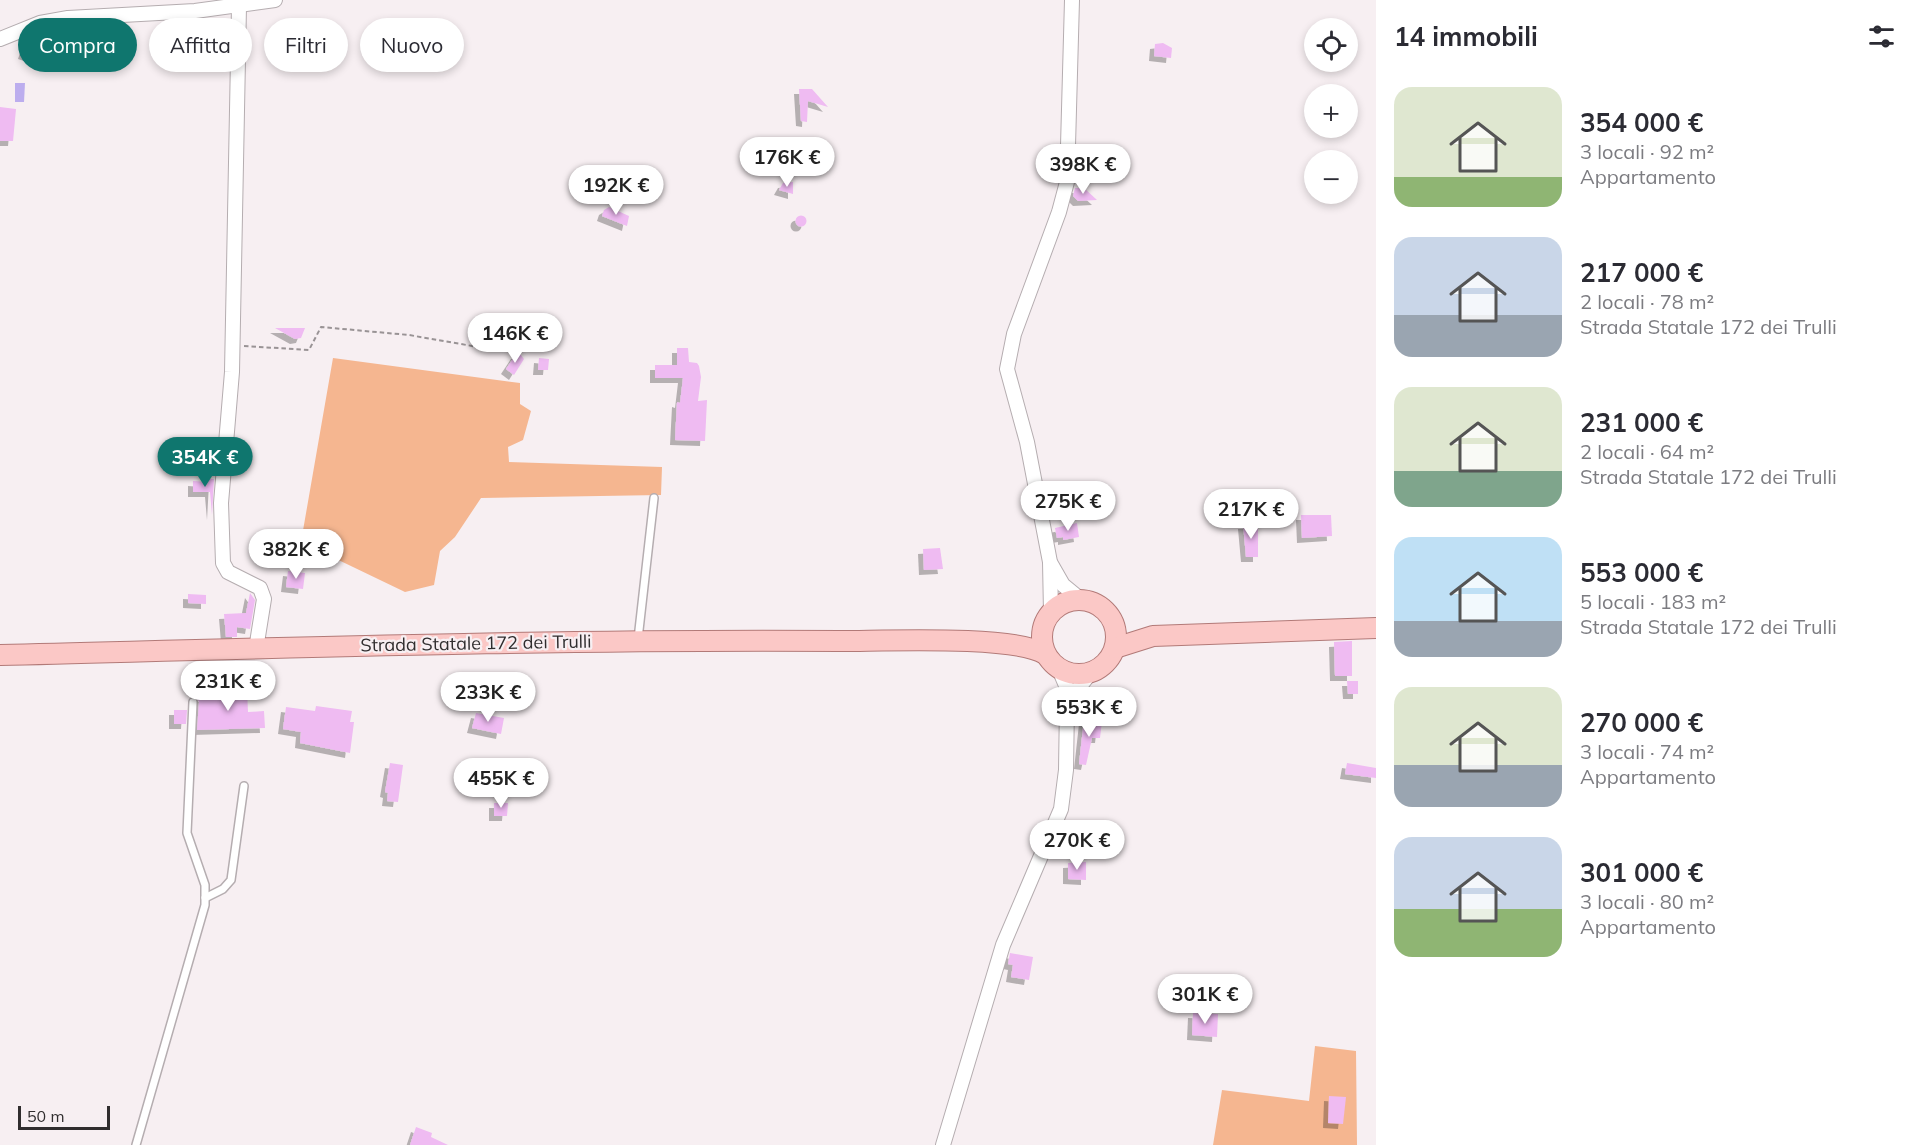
<!DOCTYPE html>
<html lang="it">
<meta charset="utf-8">
<style>
:root{--surface:#fff;--page:#f7f7f7;--text:#2b2b33;--muted:#7c7c81;--accent:#0f766e}
body{margin:0;font-family:Mulish,sans-serif;background:var(--page);color:var(--text);height:100vh;display:flex;flex-direction:column;font-size:22px;white-space:nowrap}
*{box-sizing:border-box;margin:0}
p{font-size:20px;color:var(--muted)}
.icon{flex:none;width:33px;height:33px;fill:none;stroke:currentColor;stroke-width:2;stroke-linecap:round;stroke-linejoin:round}
.map{position:relative;flex:1;overflow:hidden}
.drawer{display:flex;flex-direction:column;background:var(--surface);width:540px}
.drawer>*{flex:none}
.banner{position:absolute;left:18px;top:18px;width:570px;height:54px;display:flex;gap:12px}
.tools{position:absolute;left:1304px;top:18px;display:grid;gap:12px}
.tools a{display:grid;place-items:center;width:54px;height:54px;border-radius:50%;background:var(--surface);box-shadow:0 3px 9px #0003;font-size:30px}
.scale{position:absolute;left:18px;bottom:15px;width:92px;box-sizing:border-box;padding-left:6px;border:3px solid #302d2e;border-top:0;font-size:16px;line-height:21px;white-space:nowrap;color:#302d2e;-webkit-text-stroke:4px #f7eff2;paint-order:stroke}
.price{position:absolute;translate:-50% -51px;padding:0 14px;border-radius:21px;background:#fff;color:#222;font-size:20px;line-height:39px;filter:drop-shadow(0 2px 3px #0008)}
.price::after{content:'';position:absolute;left:50%;top:36px;width:18px;height:14px;margin-left:-9px;background:inherit;clip-path:polygon(0 0,100% 0,50% 100%)}
.price.active{background:var(--accent);color:#fff}
ul{padding:0;list-style:none}
li{display:flex;align-items:center;gap:18px;height:150px;padding:0 18px}
li span{display:grid;place-items:center;flex:none;width:168px;height:120px;border-radius:18px;color:#555}
li>.icon{margin-inline-start:auto}
span .icon{width:72px;height:72px;fill:#fffc;stroke-width:1}
li b{font-size:26px}
h2{display:flex;justify-content:space-between;align-items:center;height:72px;padding:0 18px;font-size:26px}
.pill{padding:0 21px;border-radius:27px;background:var(--surface);box-shadow:0 3px 9px #0003;font-size:21px;line-height:54px}
.pill.active{background:var(--accent);color:#fff}
main{display:flex;flex:1;min-height:0}
.map>svg:first-child{display:block}
.green{fill:#f5b690}
.water{fill:#bcadee}
.building{fill:#efbbf2;filter:url(#shadow)}
.lines{fill:none;stroke-linecap:round;stroke-linejoin:round}
.lane-casing{stroke:#b5adb0;stroke-width:10}
.street-casing{stroke:#b5adb0;stroke-width:16}
.primary-casing{stroke:#b27a78;stroke-width:22}
.path{stroke:#999395;stroke-width:2;stroke-dasharray:4.5 3;stroke-linecap:butt}
.lane{stroke:#fff;stroke-width:7}
.street{stroke:#fff;stroke-width:14}
.primary{stroke:#fbc8c6;stroke-width:20}
.labels{text-anchor:middle;dominant-baseline:central;stroke-width:4.5;stroke-linejoin:round;paint-order:stroke}
.street-label{font-size:18px;fill:#302d2e;stroke:#f7eff2}
</style>
<main>
<div class="map">
<svg width="1376" height="1145" viewBox="0 0 1376 1145">
<defs>
<filter id="shadow"><feDropShadow dx="-5" dy="5" stdDeviation="0" flood-color="#0004"/></filter>
</defs>
<rect width="100%" height="100%" fill="#f7eff2"/>
<g class="green">
<polygon points="333,358 520,383 520,404 531,411 523,440 508,447 509,462 662,467 661,495 481,498 455,537 440,551 434,585 405,592 301,542"/>
<polygon points="1315,1046 1356,1051 1357,1145 1213,1145 1222,1090 1309,1101"/>
</g>
<polygon class="water" points="15,83 25,83 24,102 15,102"/>
<g class="building">
<polygon points="1163,43 1172,48 1171,58 1154,56 1155,44"/>
<polygon points="26,45 36,48 32,57 23,54"/>
<polygon points="799,89 812,89 828,107 808,101 807,122 801,121"/>
<polygon points="0,107 16,109 13,141 0,141"/>
<polygon points="793,182 793,194 779,190 783,183"/>
<polygon points="1075,188 1084,188 1097,200 1078,201 1073,196"/>
<polygon points="609,207 629,216 627,226 602,216 604,210"/>
<circle cx="801" cy="221" r="5.5"/>
<polygon points="275,328 305,328 301,338 295,339"/>
<polygon points="677,348 688,348 689,362 697,363 699,366 701,377 698,401 707,400 705,441 675,440 677,402 680,403 683,378 655,378 655,365 677,365"/>
<polygon points="516,354 520,354 524,359 514,375 506,369"/>
<polygon points="539,358 549,359 548,370 538,370"/>
<polygon points="207,479 214,479 212,515 210,492 193,492 193,481 207,482"/>
<polygon points="1301,515 1331,515 1332,536 1302,538"/>
<polygon points="1077,523 1079,537 1063,540 1063,537 1057,538 1055,528"/>
<polygon points="1243,524 1258,524 1258,557 1246,557"/>
<polygon points="940,548 943,569 924,570 923,549"/>
<polygon points="288,571 305,573 303,589 286,587"/>
<polygon points="250,593 255,600 250,629 237,627 237,637 226,637 224,614 246,613"/>
<polygon points="188,594 206,595 206,604 188,603"/>
<polygon points="1352,641 1352,676 1335,676 1334,642"/>
<polygon points="1347,681 1358,681 1358,694 1348,694"/>
<polygon points="247,689 248,712 264,711 265,728 197,730 199,702 196,697 216,697 215,690"/>
<polygon points="316,706 352,711 350,722 354,722 350,753 300,743 301,732 283,729 286,707 315,711"/>
<polygon points="174,710 187,710 186,724 174,724"/>
<polygon points="476,713 504,718 501,734 472,728"/>
<polygon points="1084,719 1102,721 1100,738 1092,738 1086,765 1079,764"/>
<polygon points="390,763 403,765 398,802 387,801 388,793 385,792"/>
<polygon points="1347,763 1376,768 1376,778 1345,774"/>
<polygon points="494,803 508,803 507,816 494,816"/>
<polygon points="1086,862 1086,880 1068,879 1068,863"/>
<polygon points="1010,953 1033,957 1029,980 1011,977 1013,965 1008,964"/>
<polygon points="1193,1013 1218,1014 1217,1037 1192,1035"/>
<polygon points="1329,1096 1346,1097 1343,1124 1328,1123"/>
<polygon points="416,1127 432,1133 431,1137 448,1145 410,1145"/>
</g>
<g class="lines">
<defs>
<g id="lane">
<polyline points="638,639 654,498"/>
<polyline points="205,898 223,889 231,880 244,786"/>
<polyline points="136,1145 205,905 205,885 187,833 193,702"/>
</g>
<g id="street">
<polyline points="239,6 232,372 221,503 223,563 228,572 260,588 264,599 256,649"/>
<polyline points="0,39 40,23 68,18 195,11 275,0"/>
<polyline points="1051,564 1063,585 1080,599"/>
<polyline points="1051,612 1050,562 1027,442 1007,369 1014,334 1059,212 1067,182 1072,0"/>
<polyline points="1072,708 1078,689 1091,672"/>
<polyline points="943,1145 1003,945 1061,809 1066,770 1067,705 1067,688 1059,669"/>
</g>
<g id="primary">
<circle cx="1079" cy="637" r="37"/>
<polyline points="1115,648 1153,636 1376,628"/>
<path d="M0 655C281 648 561 639 842 641 884 641 1014 635 1045 654"/>
</g>
</defs>
<use href="#lane" class="lane-casing"/>
<use href="#street" class="street-casing"/>
<use href="#primary" class="primary-casing"/>
<polyline class="path" points="244,346 309,350 321,327 409,335 478,347"/>
<use href="#lane" class="lane"/>
<use href="#street" class="street"/>
<use href="#primary" class="primary"/>
</g>
<g class="labels">
<g class="street-label">
<text transform="translate(476 643) rotate(-1)">Strada Statale 172 dei Trulli</text>
</g>
</g>
</svg>
<div class="tools">
<a><svg class="icon" aria-label="locate" viewBox="0 0 24 24"><circle cx="12" cy="12" r="6"/><path d="M12 2v4M12 18v4M2 12h4M18 12h4"/></svg></a>
<a>+</a>
<a>−</a>
</div>
<div class="scale">50 m</div>
<b class="price" style="left:787px;top:188px">176K €</b>
<b class="price" style="left:1083px;top:195px">398K €</b>
<b class="price" style="left:616px;top:216px">192K €</b>
<b class="price" style="left:515px;top:364px">146K €</b>
<b class="price active" style="left:205px;top:488px">354K €</b>
<b class="price" style="left:1068px;top:532px">275K €</b>
<b class="price" style="left:1251px;top:540px">217K €</b>
<b class="price" style="left:296px;top:580px">382K €</b>
<b class="price" style="left:228px;top:712px">231K €</b>
<b class="price" style="left:488px;top:723px">233K €</b>
<b class="price" style="left:1089px;top:738px">553K €</b>
<b class="price" style="left:501px;top:809px">455K €</b>
<b class="price" style="left:1077px;top:871px">270K €</b>
<b class="price" style="left:1205px;top:1025px">301K €</b>
<div class="banner">
<a class="pill active">Compra</a>
<a class="pill">Affitta</a>
<a class="pill">Filtri</a>
<a class="pill">Nuovo</a>
</div>
</div>
<section class="drawer">
<h2>14 immobili<svg class="icon" aria-label="filters" viewBox="0 0 24 24"><path d="M4 7h16M4 17h16"/><circle cx="9" cy="7" r="2"/><circle cx="15" cy="17" r="2"/></svg></h2>
<ul>
<li><span style="background:linear-gradient(#dfe7d0 75%,#8fb573 0)"><svg class="icon" aria-label="home" viewBox="0 0 24 24"><path d="M3 11l9-7 9 7M6 9v11h12V9"/></svg></span><div><b>354 000 €</b><p>3 locali · 92 m²</p><p>Appartamento</p></div></li>
<li><span style="background:linear-gradient(#c9d6e8 65%,#9aa5b1 0)"><svg class="icon" aria-label="home" viewBox="0 0 24 24"><path d="M3 11l9-7 9 7M6 9v11h12V9"/></svg></span><div><b>217 000 €</b><p>2 locali · 78 m²</p><p>Strada Statale 172 dei Trulli</p></div></li>
<li><span style="background:linear-gradient(#dfe7d0 70%,#7fa58c 0)"><svg class="icon" aria-label="home" viewBox="0 0 24 24"><path d="M3 11l9-7 9 7M6 9v11h12V9"/></svg></span><div><b>231 000 €</b><p>2 locali · 64 m²</p><p>Strada Statale 172 dei Trulli</p></div></li>
<li><span style="background:linear-gradient(#bfe0f5 70%,#9aa5b1 0)"><svg class="icon" aria-label="home" viewBox="0 0 24 24"><path d="M3 11l9-7 9 7M6 9v11h12V9"/></svg></span><div><b>553 000 €</b><p>5 locali · 183 m²</p><p>Strada Statale 172 dei Trulli</p></div></li>
<li><span style="background:linear-gradient(#dfe7d0 65%,#9aa5b1 0)"><svg class="icon" aria-label="home" viewBox="0 0 24 24"><path d="M3 11l9-7 9 7M6 9v11h12V9"/></svg></span><div><b>270 000 €</b><p>3 locali · 74 m²</p><p>Appartamento</p></div></li>
<li><span style="background:linear-gradient(#c9d6e8 60%,#8fb573 0)"><svg class="icon" aria-label="home" viewBox="0 0 24 24"><path d="M3 11l9-7 9 7M6 9v11h12V9"/></svg></span><div><b>301 000 €</b><p>3 locali · 80 m²</p><p>Appartamento</p></div></li>
</ul>
</section>
</main>
